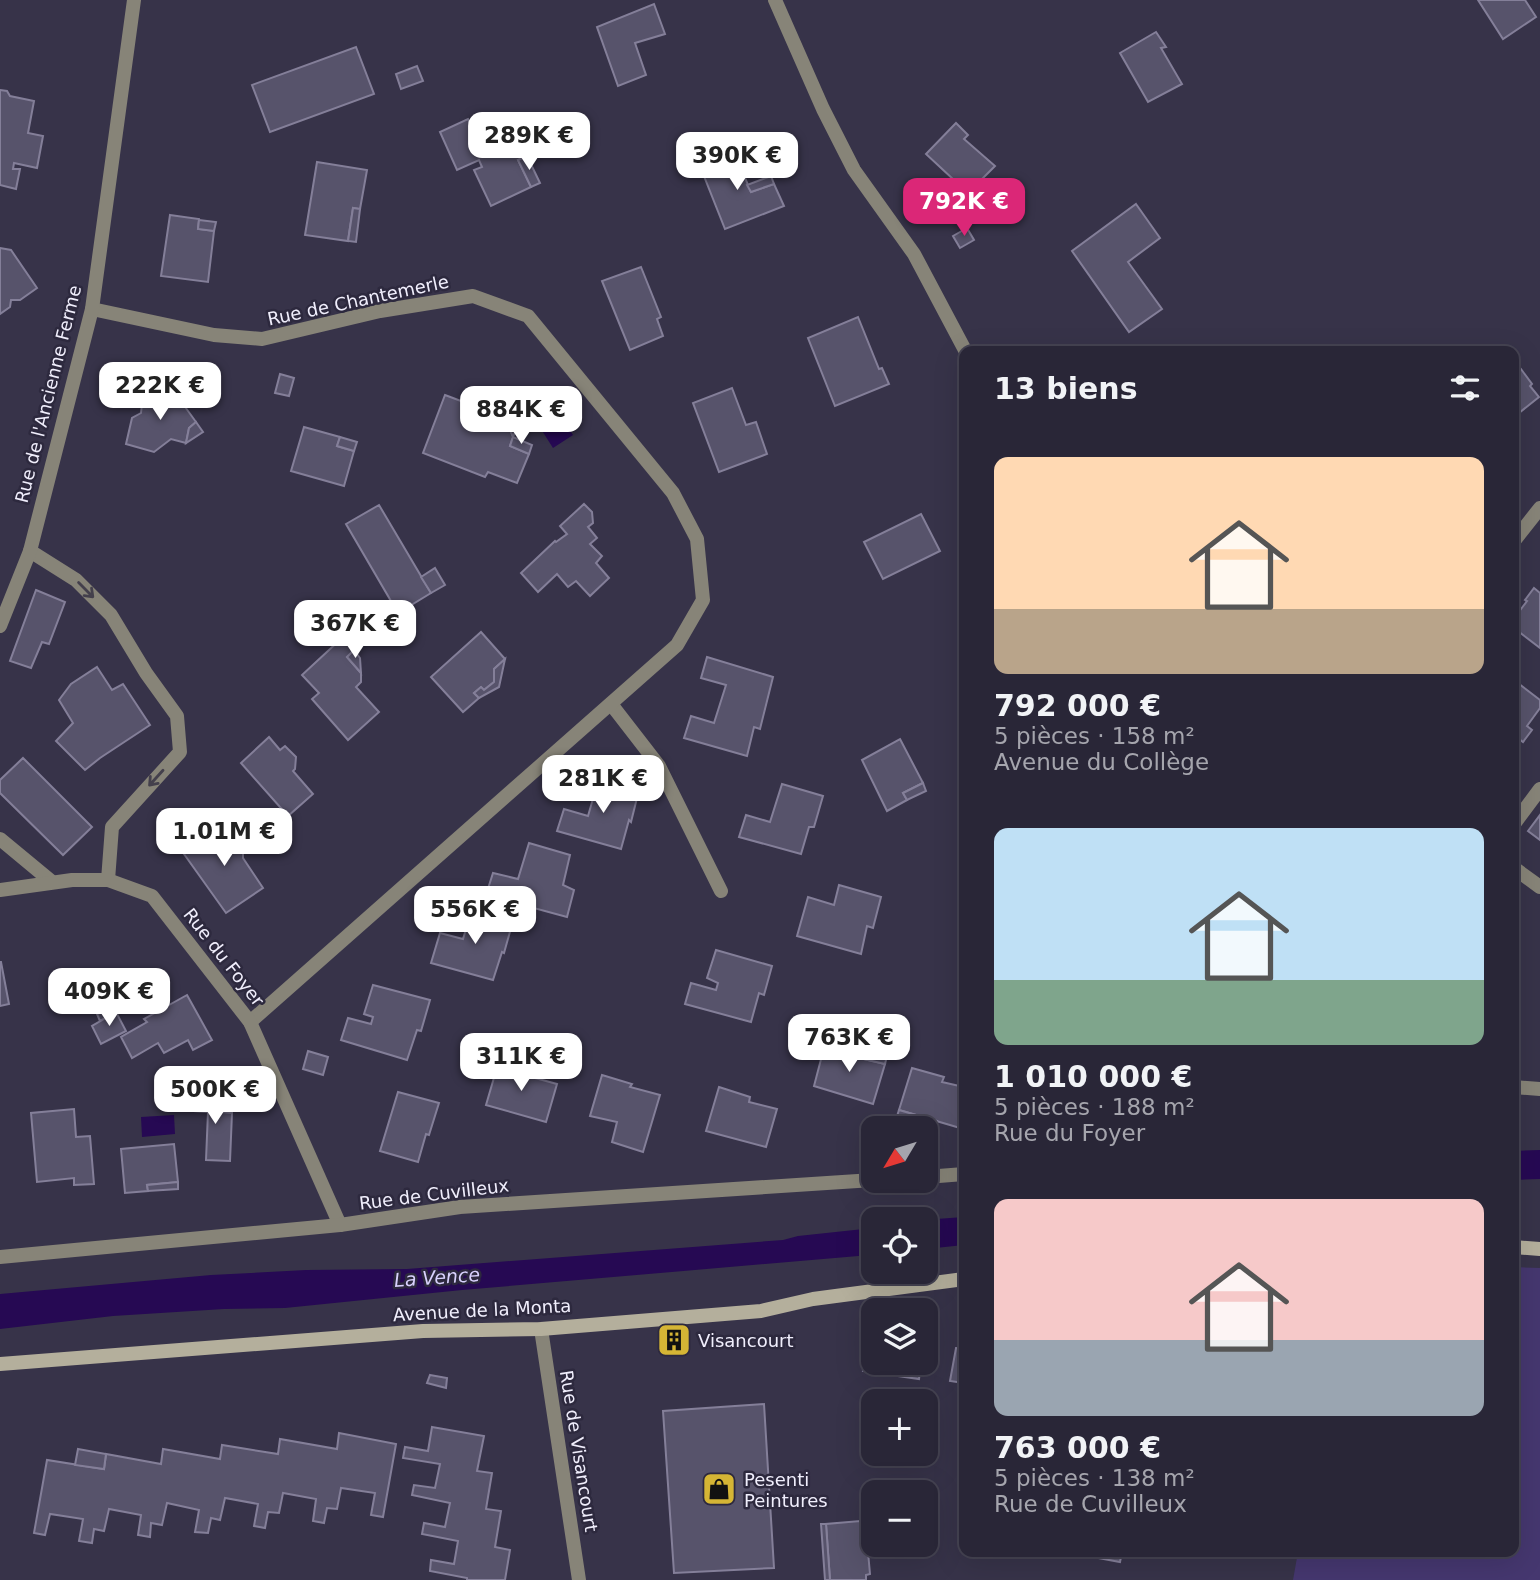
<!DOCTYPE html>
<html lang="fr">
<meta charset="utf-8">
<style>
:root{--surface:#292637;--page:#312e3f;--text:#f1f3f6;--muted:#a5a5ad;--line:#454352;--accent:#db2777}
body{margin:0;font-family:"DejaVu Sans",sans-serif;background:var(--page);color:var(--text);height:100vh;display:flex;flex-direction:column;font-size:26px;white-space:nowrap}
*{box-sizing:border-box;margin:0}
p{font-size:23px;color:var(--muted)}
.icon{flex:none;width:38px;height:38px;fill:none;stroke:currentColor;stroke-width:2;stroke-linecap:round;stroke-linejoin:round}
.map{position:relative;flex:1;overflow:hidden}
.sheet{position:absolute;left:959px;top:346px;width:560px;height:1211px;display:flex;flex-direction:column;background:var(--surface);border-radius:14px;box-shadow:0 7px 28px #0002,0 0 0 2px var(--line)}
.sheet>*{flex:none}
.needle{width:46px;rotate:232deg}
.fabs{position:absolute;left:861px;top:1116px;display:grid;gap:14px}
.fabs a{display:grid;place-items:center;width:77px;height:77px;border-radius:14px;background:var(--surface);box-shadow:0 7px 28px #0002,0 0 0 2px var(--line);font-size:35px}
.price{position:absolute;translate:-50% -60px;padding:0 16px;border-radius:14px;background:#fff;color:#222;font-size:23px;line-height:46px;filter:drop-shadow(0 2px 4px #0008)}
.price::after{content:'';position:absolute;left:50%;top:42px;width:21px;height:16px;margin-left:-10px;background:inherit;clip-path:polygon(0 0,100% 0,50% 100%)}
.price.active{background:var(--accent);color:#fff}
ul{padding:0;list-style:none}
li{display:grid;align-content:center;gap:14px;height:371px;padding:0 35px}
li span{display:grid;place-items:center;height:217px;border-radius:14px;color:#555}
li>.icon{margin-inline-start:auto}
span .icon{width:126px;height:126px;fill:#fffc;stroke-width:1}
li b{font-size:30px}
h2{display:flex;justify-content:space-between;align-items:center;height:84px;padding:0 35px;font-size:30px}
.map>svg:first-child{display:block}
.green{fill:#45376f}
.water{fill:#260953}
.building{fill:#57536b;stroke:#847f99;stroke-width:2}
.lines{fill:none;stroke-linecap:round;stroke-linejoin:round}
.lane{stroke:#878478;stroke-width:14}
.street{stroke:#878478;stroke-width:14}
.secondary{stroke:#b4af9c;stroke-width:14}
.oneway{stroke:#44404c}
.labels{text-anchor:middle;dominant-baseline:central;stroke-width:5;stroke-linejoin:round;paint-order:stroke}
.street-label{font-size:18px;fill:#f0eefc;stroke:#2d293e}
.poi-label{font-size:18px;fill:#f0eefc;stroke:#2d293e;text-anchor:start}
.water-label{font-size:19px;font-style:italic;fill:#d9d2fe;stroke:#2d293e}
</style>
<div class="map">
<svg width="1540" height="1580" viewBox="0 0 1540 1580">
<rect width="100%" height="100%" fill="#373349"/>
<polygon class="green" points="1514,1267 1540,1268 1540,1580 1293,1580 1298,1552 1514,1552"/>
<g class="water">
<path d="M538 391 545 396 547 394 573 435 553 448 527 407 528 406C525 398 529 392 538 391Z"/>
<polygon points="174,1115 175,1134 142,1137 141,1117"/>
<polygon points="1540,1150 1540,1179 1514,1180 1514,1151"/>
<polygon points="964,1217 964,1245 926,1249 926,1220 922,1220"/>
<polygon points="873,1228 873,1255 870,1255 462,1290 285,1308 224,1309 113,1316 0,1329 0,1294 211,1275 306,1270 407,1269 783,1240 798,1236"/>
</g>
<g class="building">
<polygon points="1478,0 1525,0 1536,17 1503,39"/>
<polygon points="654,4 665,34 635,43 646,75 618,86 597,27"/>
<polygon points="1156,32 1166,47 1161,48 1182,84 1148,102 1120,53"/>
<polygon points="356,47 374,94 270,132 252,85"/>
<polygon points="417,66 423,81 401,89 396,74"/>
<polygon points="0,90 7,91 10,96 34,101 28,133 43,136 37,168 14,163 13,169 20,169 16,189 0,185"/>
<polygon points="523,118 538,151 518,160 531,187 491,206 474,170 482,167 479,160 457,170 440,132 468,119 478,139"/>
<polygon points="956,123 968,135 964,139 995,166 968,193 926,154"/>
<polygon points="734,152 751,192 774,184 784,206 725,229 700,166"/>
<polygon points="527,156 540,183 531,187 518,160"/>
<polygon points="317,162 367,170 360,209 353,208 348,241 305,235"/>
<polygon points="771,176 774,184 751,192 747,185"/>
<polygon points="1136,204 1160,238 1128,262 1162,309 1129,332 1072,251"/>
<polygon points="353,208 360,209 356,242 348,241"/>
<polygon points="170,215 199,219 198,229 214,231 208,282 161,276"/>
<polygon points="199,220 216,222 214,231 198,229"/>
<polygon points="967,228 974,240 960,248 953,236"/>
<polygon points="0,248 11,250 37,288 20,300 11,300 10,307 0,314"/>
<polygon points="641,267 661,317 657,319 663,336 630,350 602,281"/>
<polygon points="858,317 879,369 882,368 889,384 835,406 808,338"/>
<polygon points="1514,365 1518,371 1521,369 1532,384 1530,386 1539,397 1514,417"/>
<polygon points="280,374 294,378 289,396 275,393"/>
<polygon points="170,386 196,422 189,428 186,443 171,439 154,452 126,444 132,418 141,413 142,404"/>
<polygon points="732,388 746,425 756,422 767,454 719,472 693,403"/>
<polygon points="445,395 501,416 498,423 509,427 513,437 510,446 529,454 517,483 488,472 485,477 423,453"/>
<polygon points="501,416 519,423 513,437 509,427 498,423"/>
<polygon points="196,422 203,432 186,443 189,428"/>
<polygon points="304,427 340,437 337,446 354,451 344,486 291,471"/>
<polygon points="340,437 357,442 354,451 337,446"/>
<polygon points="513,437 532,445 529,454 510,446"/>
<polygon points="584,504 592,512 593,523 588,527 597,538 590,544 602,556 596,563 609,578 590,596 576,581 568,587 557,574 538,592 521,573 555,541 556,542 567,534 560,526"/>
<polygon points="379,505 431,593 398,613 346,524"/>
<polygon points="921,514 940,551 883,579 864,542"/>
<polygon points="435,568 445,585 431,593 421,577"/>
<polygon points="1534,588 1540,593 1540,648 1514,628 1514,615 1516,612 1518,613 1527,601 1525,600"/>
<polygon points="36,590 65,602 49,644 42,642 31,668 10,661"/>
<polygon points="481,632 505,659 494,669 494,682 484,690 481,687 474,693 479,698 463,712 431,677"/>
<polygon points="342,638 354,650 347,657 361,673 361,682 356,687 379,712 348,740 312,699 319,693 302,675"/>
<polygon points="354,650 360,658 361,673 347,657"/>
<polygon points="707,657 773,677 760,729 754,727 747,756 684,738 691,716 714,723 726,685 701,678"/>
<polygon points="505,659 499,687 479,698 474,693 481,687 484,690 494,682 494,669"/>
<polygon points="97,667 112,690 123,684 150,725 100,758 85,770 56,741 73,723 59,700 71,684"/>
<polygon points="1514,680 1540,700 1540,708 1527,726 1532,730 1523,742 1514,735"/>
<polygon points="269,737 280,750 285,746 296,757 295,769 293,771 313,794 288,816 241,763"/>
<polygon points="900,739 923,783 903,793 907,800 887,811 862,760"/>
<polygon points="23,758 92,827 63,855 0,793 0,780"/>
<polygon points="599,778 639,790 631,822 629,820 621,849 557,831 564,809 588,816"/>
<polygon points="923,783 926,791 907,800 903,793"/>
<polygon points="782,784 823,796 814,827 809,827 801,854 739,837 746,815 770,822"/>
<polygon points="1540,815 1540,840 1528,831"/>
<polygon points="229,822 243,843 243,858 263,888 226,913 184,854"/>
<polygon points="529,843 570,855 563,885 574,890 567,917 486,895 493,873 518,879"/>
<polygon points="839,885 881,897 873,928 867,926 861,954 797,936 808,897 834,905"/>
<polygon points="472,910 513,921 504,953 502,952 493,980 431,963 440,933 463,939"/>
<polygon points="716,950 772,966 764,995 759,993 751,1022 685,1004 691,983 716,990 718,983 707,978"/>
<polygon points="0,962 1,962 9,1004 0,1006"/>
<polygon points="373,985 430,1000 421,1031 417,1030 407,1060 341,1040 348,1018 371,1024 373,1017 364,1014"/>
<polygon points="103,992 115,1013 100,1021 97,1014 103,1011 95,997"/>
<polygon points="187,995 212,1040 193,1050 188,1040 164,1053 158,1043 132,1058 121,1037 147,1022 144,1019"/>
<polygon points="116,1012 126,1031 101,1044 92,1026"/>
<polygon points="825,1044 856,1053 855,1057 885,1064 873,1104 814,1086"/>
<polygon points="858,1048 887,1056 885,1064 855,1057"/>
<polygon points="308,1051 328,1057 323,1075 303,1069"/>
<polygon points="498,1064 530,1072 528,1076 557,1084 546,1122 486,1105"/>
<polygon points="912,1068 944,1077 942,1082 964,1087 964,1112 960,1128 899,1110"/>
<polygon points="602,1075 632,1084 630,1087 660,1095 643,1152 612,1142 617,1122 590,1116"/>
<polygon points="719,1087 750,1097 749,1102 777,1109 766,1147 706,1131"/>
<polygon points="193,1090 209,1091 208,1099 223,1099 223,1112 232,1113 230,1161 206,1160 208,1112 194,1111"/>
<polygon points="398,1092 439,1103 429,1135 426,1134 418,1162 380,1151"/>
<polygon points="74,1109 76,1137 90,1136 94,1184 74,1185 74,1178 37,1182 31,1113"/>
<polygon points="899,1110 937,1121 931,1141 926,1139 926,1129 893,1129"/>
<polygon points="174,1144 178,1182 147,1185 148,1191 125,1193 121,1149"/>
<polygon points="178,1182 178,1189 148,1191 147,1185"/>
<polygon points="870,1324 873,1325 873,1363 921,1363 919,1379 863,1371"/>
<polygon points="685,1336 685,1342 664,1345 664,1338"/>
<polygon points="956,1348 964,1349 964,1383 950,1381"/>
<polygon points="430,1375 447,1378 446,1388 427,1383"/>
<polygon points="764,1404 774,1568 674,1573 663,1411"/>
<polygon points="432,1427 484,1436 477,1471 492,1473 486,1509 501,1511 495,1547 510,1550 505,1580 467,1580 467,1578 430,1571 431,1560 454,1564 458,1541 422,1534 424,1523 445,1527 450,1503 412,1495 414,1485 435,1488 440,1464 403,1458 405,1447 428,1451"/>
<polygon points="339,1433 396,1444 383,1517 371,1515 375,1493 341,1488 337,1509 327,1508 324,1523 313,1521 316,1499 283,1493 279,1513 268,1512 265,1528 254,1526 258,1504 225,1498 220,1520 211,1518 208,1533 195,1532 199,1510 167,1503 162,1525 151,1523 150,1537 138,1535 141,1515 109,1509 104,1531 94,1529 92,1543 79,1541 83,1519 50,1514 45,1535 34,1533 47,1460 104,1469 106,1454 161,1464 163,1449 220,1459 222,1445 278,1454 280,1439 337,1449"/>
<polygon points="78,1449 106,1454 104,1469 75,1465"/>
<polygon points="860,1521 862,1541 867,1541 870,1574 866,1575 866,1580 830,1580 826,1524"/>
<polygon points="821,1524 826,1524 830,1580 825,1580"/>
<polygon points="1099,1552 1122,1552 1120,1562 1098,1558"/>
</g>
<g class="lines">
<polyline class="lane" points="611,704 659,766 721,891"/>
<g class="street">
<polyline points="775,0 823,109 854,170 914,254 966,352"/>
<polyline points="92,309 214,335 262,339 380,311 473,296 528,316 673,493 697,539 703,600 677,645 250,1022"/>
<polyline points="1514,541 1540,508"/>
<polyline points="30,551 76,580 111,615 146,673 177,716 180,752 112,827 108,880"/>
<polyline points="0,626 30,551 92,309 134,0"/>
<polyline points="1514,824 1540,789"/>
<polyline points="0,839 52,882"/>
<polyline points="1514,868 1540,887"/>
<polyline points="0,890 72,880 108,880 152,896 250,1022 340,1225"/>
<polyline points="1514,1087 1540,1089"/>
<polyline points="926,1177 964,1174"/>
<polyline points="0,1257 340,1225 460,1207 873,1180"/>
<polyline points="541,1329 579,1580"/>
</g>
<g class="secondary">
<polyline points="1514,1247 1540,1249"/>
<polyline points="0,1364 423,1331 541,1329 761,1311 813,1299 964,1279"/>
</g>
</g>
<defs><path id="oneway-shaft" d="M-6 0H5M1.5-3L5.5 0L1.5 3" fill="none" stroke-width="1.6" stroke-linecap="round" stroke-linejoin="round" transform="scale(1.75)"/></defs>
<g class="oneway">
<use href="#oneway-shaft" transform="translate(86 590) rotate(45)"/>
<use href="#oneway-shaft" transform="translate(156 778) rotate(132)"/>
</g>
<defs>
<symbol id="building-square" viewBox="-11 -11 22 22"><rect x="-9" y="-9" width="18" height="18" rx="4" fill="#d5b535" stroke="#2d293e"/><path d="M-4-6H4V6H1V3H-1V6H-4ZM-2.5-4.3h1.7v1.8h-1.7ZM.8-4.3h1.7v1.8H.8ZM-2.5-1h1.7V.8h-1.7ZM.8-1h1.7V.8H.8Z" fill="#111"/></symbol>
<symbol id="shop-square" viewBox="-11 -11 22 22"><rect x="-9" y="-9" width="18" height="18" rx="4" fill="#d5b535" stroke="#2d293e"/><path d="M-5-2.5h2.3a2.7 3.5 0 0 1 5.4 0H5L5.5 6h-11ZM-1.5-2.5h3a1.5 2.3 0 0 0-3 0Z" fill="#111"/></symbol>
</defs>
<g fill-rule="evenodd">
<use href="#building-square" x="655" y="1321" width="38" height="38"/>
<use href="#shop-square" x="700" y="1470" width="38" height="38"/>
</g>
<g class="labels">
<g class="street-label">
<text transform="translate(358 300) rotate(-12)">Rue de Chantemerle</text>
<text transform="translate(48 394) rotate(-76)">Rue de l'Ancienne Ferme</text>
<text transform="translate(224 957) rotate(52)">Rue du Foyer</text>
<text transform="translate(434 1194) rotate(-7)">Rue de Cuvilleux</text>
<text transform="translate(482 1310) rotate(-3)">Avenue de la Monta</text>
<text transform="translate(579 1451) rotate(81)">Rue de Visancourt</text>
</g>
<g class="poi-label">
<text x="698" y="1340">Visancourt</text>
<text x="744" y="1479">Pesenti<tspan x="744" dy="21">Peintures</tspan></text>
</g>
<g class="water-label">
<text transform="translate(437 1277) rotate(-4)">La Vence</text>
</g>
</g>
</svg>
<div class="fabs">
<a><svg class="needle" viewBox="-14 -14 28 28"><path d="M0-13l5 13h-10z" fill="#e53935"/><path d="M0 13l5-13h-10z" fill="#a5a5ad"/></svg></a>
<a><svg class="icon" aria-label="locate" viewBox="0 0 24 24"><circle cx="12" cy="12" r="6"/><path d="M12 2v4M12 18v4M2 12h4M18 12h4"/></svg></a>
<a><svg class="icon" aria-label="layers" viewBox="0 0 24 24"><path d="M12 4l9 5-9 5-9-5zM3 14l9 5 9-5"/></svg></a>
<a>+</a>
<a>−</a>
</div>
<b class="price" style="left:529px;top:172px">289K €</b>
<b class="price" style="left:737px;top:192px">390K €</b>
<b class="price active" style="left:964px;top:238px">792K €</b>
<b class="price" style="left:160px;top:422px">222K €</b>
<b class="price" style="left:521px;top:446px">884K €</b>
<b class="price" style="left:355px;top:660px">367K €</b>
<b class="price" style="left:603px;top:815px">281K €</b>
<b class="price" style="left:224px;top:868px">1.01M €</b>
<b class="price" style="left:475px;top:946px">556K €</b>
<b class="price" style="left:109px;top:1028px">409K €</b>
<b class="price" style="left:849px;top:1074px">763K €</b>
<b class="price" style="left:521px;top:1093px">311K €</b>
<b class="price" style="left:215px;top:1126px">500K €</b>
<section class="sheet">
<h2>13 biens<svg class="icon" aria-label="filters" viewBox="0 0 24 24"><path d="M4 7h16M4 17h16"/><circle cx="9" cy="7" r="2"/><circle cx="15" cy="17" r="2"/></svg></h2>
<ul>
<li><span style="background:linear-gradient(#ffd9b3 70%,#b9a48a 0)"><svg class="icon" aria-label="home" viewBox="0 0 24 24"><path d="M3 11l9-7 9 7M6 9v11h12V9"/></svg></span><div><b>792 000 €</b><p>5 pièces · 158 m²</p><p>Avenue du Collège</p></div></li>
<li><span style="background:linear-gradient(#bfe0f5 70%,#7fa58c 0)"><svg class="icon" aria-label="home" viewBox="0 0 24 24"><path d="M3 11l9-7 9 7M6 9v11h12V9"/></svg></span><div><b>1 010 000 €</b><p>5 pièces · 188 m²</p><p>Rue du Foyer</p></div></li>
<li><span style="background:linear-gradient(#f6c9c9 65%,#9aa5b1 0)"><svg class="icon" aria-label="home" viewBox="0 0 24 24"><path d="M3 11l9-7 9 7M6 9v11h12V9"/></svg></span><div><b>763 000 €</b><p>5 pièces · 138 m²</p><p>Rue de Cuvilleux</p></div></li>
</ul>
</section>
</div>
